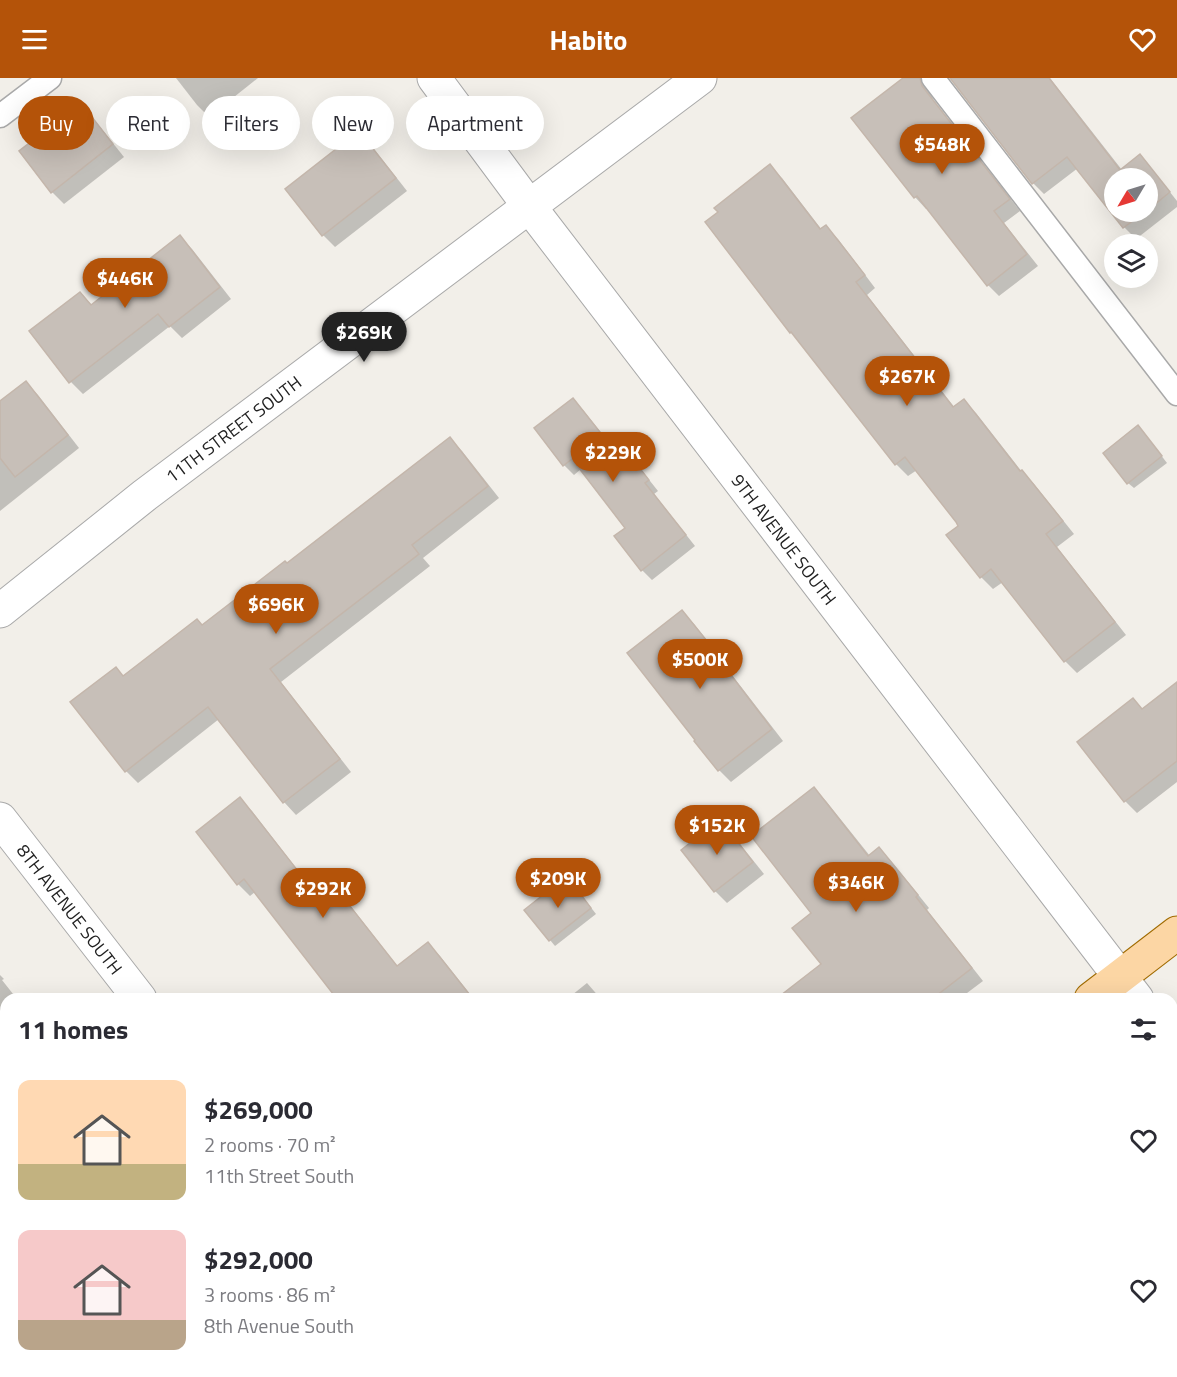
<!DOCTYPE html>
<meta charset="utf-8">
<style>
:root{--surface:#fff;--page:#f7f7f7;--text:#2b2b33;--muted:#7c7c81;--accent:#b45309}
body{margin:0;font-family:"Titillium Web",sans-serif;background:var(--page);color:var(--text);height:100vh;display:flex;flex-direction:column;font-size:22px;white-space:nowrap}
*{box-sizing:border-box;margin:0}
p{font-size:20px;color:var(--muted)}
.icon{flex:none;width:33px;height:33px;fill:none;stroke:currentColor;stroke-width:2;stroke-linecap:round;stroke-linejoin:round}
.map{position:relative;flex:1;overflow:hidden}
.panel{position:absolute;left:0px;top:915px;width:1178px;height:384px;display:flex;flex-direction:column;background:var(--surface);border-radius:18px 18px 0 0;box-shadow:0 6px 24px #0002}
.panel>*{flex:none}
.guide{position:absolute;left:18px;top:18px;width:600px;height:54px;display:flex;gap:12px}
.needle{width:39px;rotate:232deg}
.controls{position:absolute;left:1104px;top:90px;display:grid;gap:12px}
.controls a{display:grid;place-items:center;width:54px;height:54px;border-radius:50%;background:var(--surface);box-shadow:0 6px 24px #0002;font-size:30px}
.price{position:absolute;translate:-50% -51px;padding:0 14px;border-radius:21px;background:var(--accent);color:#fff;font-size:20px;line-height:39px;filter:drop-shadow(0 2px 3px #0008)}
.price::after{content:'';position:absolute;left:50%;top:36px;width:18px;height:14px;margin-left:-9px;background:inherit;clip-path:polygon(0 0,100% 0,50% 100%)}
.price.on{background:#222;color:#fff}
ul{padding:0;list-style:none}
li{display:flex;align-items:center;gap:18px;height:150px;padding:0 18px}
li span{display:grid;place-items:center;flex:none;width:168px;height:120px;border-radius:12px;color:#555}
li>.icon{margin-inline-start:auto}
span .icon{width:72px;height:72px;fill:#fffc;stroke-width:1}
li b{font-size:26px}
h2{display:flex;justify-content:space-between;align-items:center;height:72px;padding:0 18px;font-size:26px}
.chip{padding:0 21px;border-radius:27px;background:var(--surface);box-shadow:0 6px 24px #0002;font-size:21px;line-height:54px}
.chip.on{background:var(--accent);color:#fff}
header{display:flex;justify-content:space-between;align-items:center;height:78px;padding:0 18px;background:var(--accent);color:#fff;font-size:27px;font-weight:700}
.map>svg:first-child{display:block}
.shadow{fill:#0003;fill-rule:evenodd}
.building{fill:#c7bfb8;stroke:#c4b6ab;stroke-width:1.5}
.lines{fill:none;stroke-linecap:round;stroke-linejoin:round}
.lane-casing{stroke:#a9a9a9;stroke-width:25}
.street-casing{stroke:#a9a9a9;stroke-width:35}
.primary-casing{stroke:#a06b00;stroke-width:35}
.lane{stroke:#fff;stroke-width:22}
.street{stroke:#fff;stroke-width:33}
.primary{stroke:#fcd6a4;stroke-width:33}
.labels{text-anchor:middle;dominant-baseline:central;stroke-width:5;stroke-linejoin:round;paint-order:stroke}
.street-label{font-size:18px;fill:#222;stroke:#fff}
</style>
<header><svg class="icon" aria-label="menu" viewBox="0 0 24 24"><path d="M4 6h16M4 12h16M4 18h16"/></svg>Habito<svg class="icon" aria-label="heart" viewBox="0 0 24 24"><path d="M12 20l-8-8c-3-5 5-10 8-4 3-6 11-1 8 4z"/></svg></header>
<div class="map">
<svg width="1177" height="1299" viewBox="0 0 1177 1299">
<rect width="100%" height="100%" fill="#f2efe9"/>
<g class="shadow">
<polygon points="176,0 258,0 209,39 197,27"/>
<polygon points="905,0 938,0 930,14 933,21 1020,133 1004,145 1038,188 999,218 988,207 928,129 926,131 915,119"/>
<path d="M952 0H1050L1122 92 1140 78 1151 90 1177 123V129L1136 161 1124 149 1078 90 1044 116 1033 105ZM1114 100H1148V134H1114Z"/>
<polygon points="80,27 92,39 124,79 64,126 52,114"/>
<polygon points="359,55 371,67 407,113 335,169 323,157"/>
<polygon points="769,88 782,100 822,152 825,149 838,161 875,210 867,217 955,330 963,323 976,335 1022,394 1034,406 1074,456 1057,469 1126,557 1077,595 1065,583 1003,504 993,511 981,499 949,458 960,449 917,392 908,398 896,386 800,263"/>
<polygon points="180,159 192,171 231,221 182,260 170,248 83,316 71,304 31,254 80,216 92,227"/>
<polygon points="26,305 38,317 79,370 0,433 0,325"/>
<polygon points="573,322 583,332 616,373 621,368 631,379 658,413 654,416 695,468 652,502 642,492 627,450 581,391 574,397 564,387"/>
<polygon points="1144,355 1167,385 1134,410 1128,405"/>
<polygon points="450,361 462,373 499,420 423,480 430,488 281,604 351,694 296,737 284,724 219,641 138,705 126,693 116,591 125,600 203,549 287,487"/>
<polygon points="682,534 694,546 734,596 732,597 783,663 731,704 719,692 696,663"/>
<polygon points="1177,606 1177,704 1137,735 1126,724 1079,664 1143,632"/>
<polygon points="814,711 826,723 870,778 879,771 891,783 929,830 927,832 983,903 959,921 779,921 823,887 813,835"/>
<polygon points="240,721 252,733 313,812 327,801 339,813 398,889 428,866 440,878 474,921 339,921 255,814 250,818 238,806"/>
<polygon points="720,743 732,756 764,796 727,825 715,813"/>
<polygon points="572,805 596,836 555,868 550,862"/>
<polygon points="0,897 4,901 2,902 17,921 6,921 6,1083 0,1088"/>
<polygon points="587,905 601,921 567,921"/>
<polygon points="0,1158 6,1164 6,1233 0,1227"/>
<polygon points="205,1293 287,1293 292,1299 210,1299"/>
<polygon points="961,1293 1167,1293 1171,1299 953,1299"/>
</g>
<g class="building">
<polygon points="903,0 920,0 922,8 1010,121 994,133 1027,176 987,208 917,118 914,120 851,40"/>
<polygon points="950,0 1049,0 1120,92 1140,76 1170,114 1148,132 1148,100 1114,100 1114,134 1145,134 1123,150 1067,79 1032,106"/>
<polygon points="81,25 113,66 51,115 19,73"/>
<polygon points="359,53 396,100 322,158 285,111"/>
<polygon points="770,86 820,151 826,147 865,197 856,204 953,329 964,321 1020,393 1022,392 1063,443 1046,456 1115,544 1064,584 991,491 980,500 946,457 958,448 956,444 905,379 895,387 791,254 790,255 705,144 718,134 714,130"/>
<polygon points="180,157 220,209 169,249 158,236 69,305 29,253 80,214 91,227"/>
<polygon points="26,303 68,357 15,399 0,380 0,323"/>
<polygon points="573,320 614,372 621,366 649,402 645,405 686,457 641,493 614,458 625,450 572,381 563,388 534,350"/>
<polygon points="1138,347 1162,378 1127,406 1103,375"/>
<polygon points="450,359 488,408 412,467 419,476 270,591 340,681 283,725 208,629 125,694 70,624 116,589 123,598 197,541 202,547 285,483 287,485"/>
<polygon points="682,532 723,583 721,584 772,651 718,693 694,663 695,662 627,575"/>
<polygon points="1177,604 1177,683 1124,724 1077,664 1133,620 1142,631"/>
<polygon points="814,709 868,778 879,769 918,817 916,819 972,890 932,921 776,921 821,886 792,850 811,835 751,758"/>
<polygon points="240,719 312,811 327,799 397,888 428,864 473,921 337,921 244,801 237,807 196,754"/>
<polygon points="720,741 753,784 714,814 681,772"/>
<polygon points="567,798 591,830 549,863 524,832"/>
</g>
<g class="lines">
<defs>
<g id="lane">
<polyline points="933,0 1177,316"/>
<polyline points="0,38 50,0"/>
</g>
<g id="street">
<path id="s1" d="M434 0 529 128 1137 921"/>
<path id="s2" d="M0 533 145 417 700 0"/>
<path id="s3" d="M0 741 140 921"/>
<polyline points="1172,964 1177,970"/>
<polyline points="435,1293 440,1299"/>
</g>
<g id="primary">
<polyline points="1091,921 1177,855"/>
<polyline points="603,1299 611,1293"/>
</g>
</defs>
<use href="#lane" class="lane-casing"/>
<use href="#street" class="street-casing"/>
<use href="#primary" class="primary-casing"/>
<use href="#lane" class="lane"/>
<use href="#street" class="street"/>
<use href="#primary" class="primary"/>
</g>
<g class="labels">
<g class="street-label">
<text stroke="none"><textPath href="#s2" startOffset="296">11TH STREET SOUTH</textPath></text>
<text stroke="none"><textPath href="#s1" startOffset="579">9TH AVENUE SOUTH</textPath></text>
<text stroke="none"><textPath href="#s3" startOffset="114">8TH AVENUE SOUTH</textPath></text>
</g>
</g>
</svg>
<div class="controls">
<a><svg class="needle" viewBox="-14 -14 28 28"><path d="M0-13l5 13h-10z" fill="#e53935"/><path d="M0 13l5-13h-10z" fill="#7c7c81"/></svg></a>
<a><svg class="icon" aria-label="layers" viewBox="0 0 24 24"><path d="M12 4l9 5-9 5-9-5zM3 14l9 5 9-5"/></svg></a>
</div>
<b class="price" style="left:942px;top:97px">$548K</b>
<b class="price" style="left:125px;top:231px">$446K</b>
<b class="price on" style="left:364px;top:285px">$269K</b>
<b class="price" style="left:907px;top:329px">$267K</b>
<b class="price" style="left:613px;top:405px">$229K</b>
<b class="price" style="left:276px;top:557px">$696K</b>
<b class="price" style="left:700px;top:612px">$500K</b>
<b class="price" style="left:717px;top:778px">$152K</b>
<b class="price" style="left:558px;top:831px">$209K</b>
<b class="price" style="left:856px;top:835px">$346K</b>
<b class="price" style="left:323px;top:841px">$292K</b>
<div class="guide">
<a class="chip on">Buy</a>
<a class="chip">Rent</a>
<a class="chip">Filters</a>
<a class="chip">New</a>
<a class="chip">Apartment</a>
</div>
<section class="panel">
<h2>11 homes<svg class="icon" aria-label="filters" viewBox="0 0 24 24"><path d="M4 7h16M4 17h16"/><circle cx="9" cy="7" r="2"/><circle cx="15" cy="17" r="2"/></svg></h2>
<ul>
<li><span style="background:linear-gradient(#ffd9b3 70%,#c2b280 0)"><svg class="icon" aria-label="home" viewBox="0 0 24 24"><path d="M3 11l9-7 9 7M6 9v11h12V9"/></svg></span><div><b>$269,000</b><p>2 rooms · 70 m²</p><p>11th Street South</p></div><svg class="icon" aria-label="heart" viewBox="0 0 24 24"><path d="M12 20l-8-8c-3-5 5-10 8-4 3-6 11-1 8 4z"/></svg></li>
<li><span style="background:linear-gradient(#f6c9c9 75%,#b9a48a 0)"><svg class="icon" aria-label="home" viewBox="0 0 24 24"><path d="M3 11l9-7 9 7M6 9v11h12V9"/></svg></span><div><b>$292,000</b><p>3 rooms · 86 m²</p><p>8th Avenue South</p></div><svg class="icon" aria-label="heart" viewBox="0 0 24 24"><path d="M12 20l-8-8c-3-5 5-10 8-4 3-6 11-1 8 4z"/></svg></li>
</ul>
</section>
</div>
